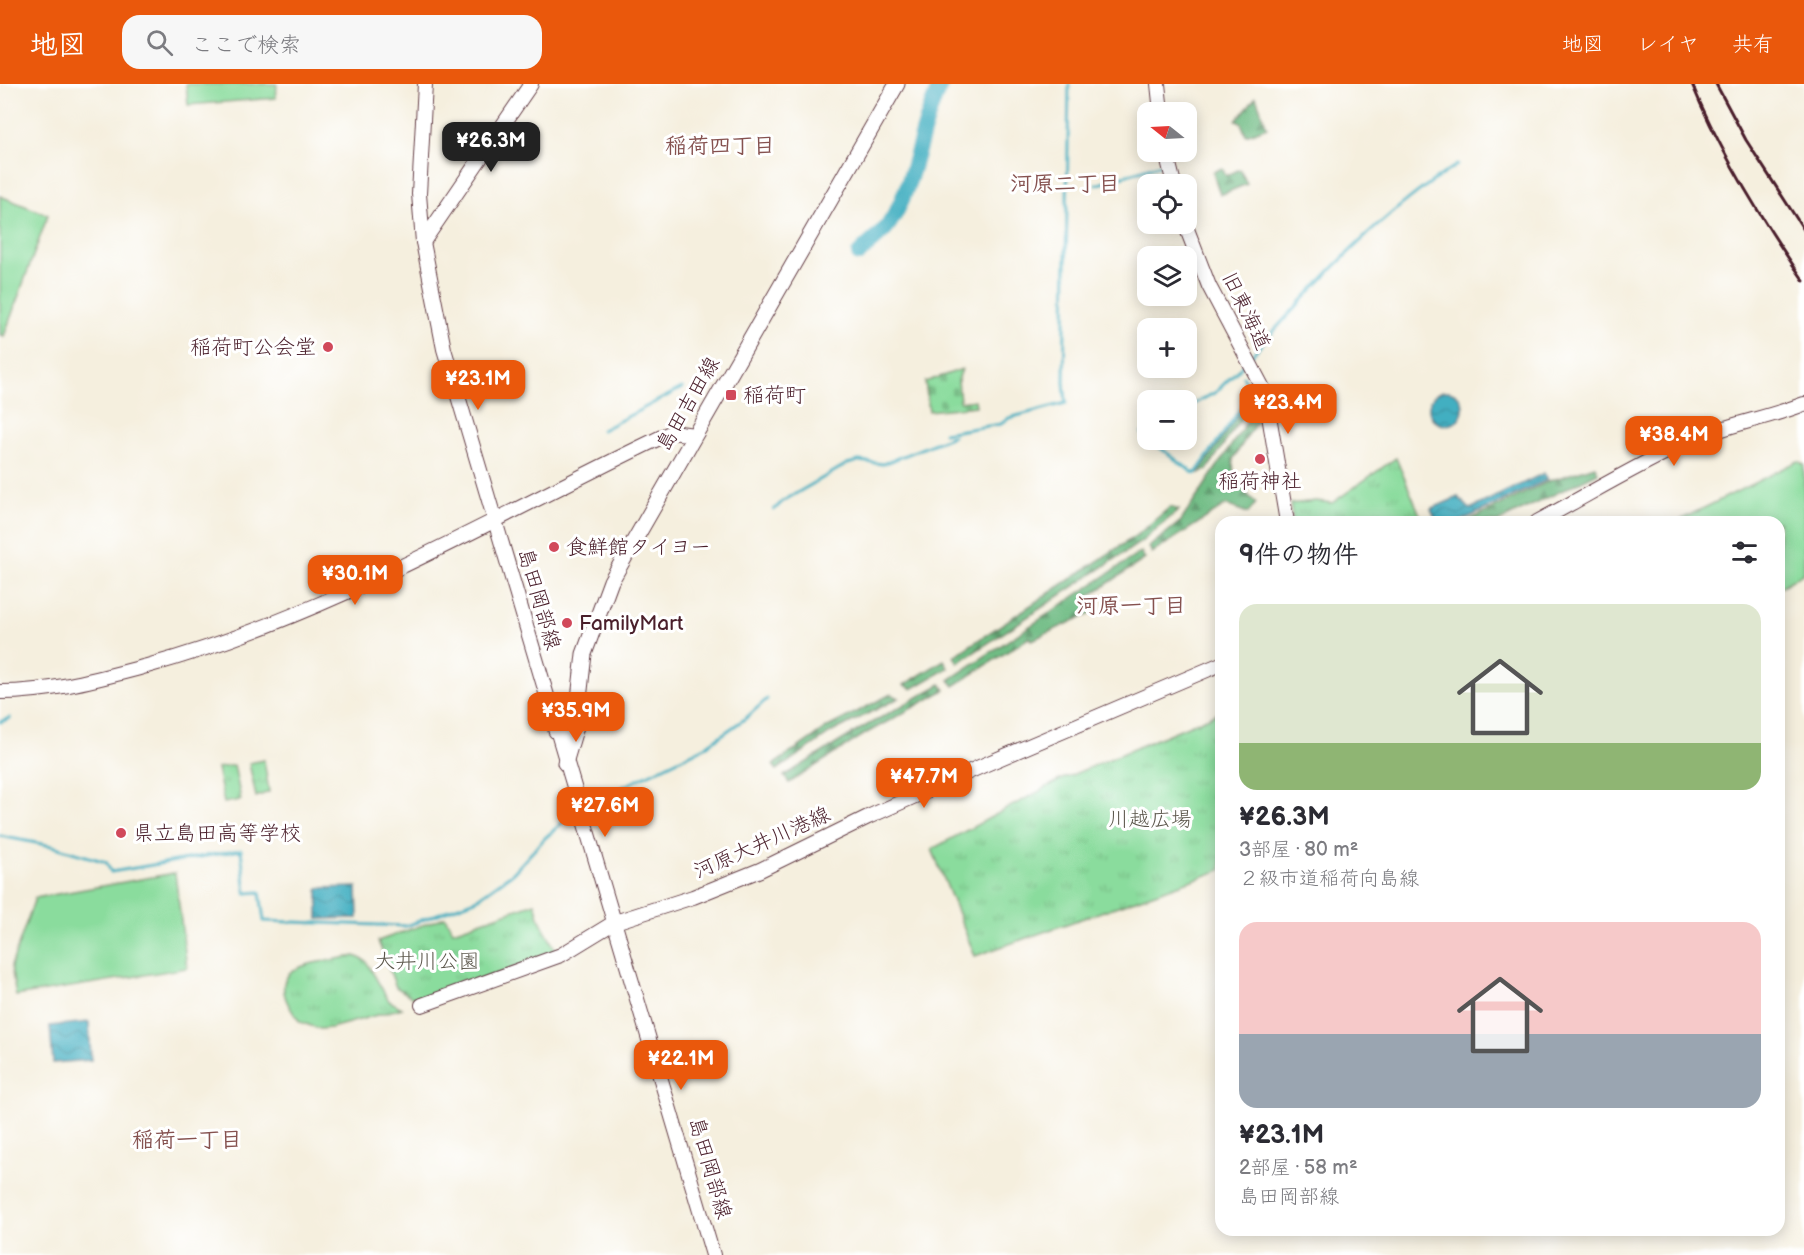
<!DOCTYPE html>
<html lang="ja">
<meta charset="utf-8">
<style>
:root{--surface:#fff;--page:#f7f7f7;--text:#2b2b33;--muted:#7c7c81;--accent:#ea580c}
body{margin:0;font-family:"Balsamiq Sans","Klee One",sans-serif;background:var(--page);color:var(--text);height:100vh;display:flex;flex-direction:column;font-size:22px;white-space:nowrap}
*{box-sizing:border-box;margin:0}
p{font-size:20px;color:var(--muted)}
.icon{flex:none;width:33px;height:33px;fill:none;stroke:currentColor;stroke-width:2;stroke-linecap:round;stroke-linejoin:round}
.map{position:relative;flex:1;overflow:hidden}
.side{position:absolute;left:1215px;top:432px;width:570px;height:720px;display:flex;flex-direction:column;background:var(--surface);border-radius:18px;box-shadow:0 3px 15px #0003}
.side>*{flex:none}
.needle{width:39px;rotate:288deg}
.buttons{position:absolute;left:1137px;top:18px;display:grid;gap:12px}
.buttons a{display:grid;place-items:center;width:60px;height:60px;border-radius:12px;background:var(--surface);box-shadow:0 3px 15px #0003;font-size:30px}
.price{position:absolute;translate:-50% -51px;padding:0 14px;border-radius:12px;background:var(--accent);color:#fff;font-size:20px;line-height:39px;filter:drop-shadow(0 2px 3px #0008)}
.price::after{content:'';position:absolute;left:50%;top:36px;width:18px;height:14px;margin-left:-9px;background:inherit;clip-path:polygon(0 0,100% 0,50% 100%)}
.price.on{background:#222;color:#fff}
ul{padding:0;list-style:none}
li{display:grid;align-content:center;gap:12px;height:318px;padding:0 24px}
li span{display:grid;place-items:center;height:186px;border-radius:18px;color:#555}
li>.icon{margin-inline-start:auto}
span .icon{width:108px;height:108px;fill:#fffc;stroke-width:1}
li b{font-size:26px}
h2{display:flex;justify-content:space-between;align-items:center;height:72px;padding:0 24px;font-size:26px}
header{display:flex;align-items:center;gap:36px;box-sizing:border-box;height:84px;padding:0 30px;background:var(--accent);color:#fff}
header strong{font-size:28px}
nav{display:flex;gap:33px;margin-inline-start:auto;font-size:21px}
.search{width:420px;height:54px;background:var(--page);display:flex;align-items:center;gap:15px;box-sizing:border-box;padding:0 21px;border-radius:18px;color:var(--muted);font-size:22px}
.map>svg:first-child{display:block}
.grass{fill:url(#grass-tufts);stroke:#6a7e64;stroke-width:1.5}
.forest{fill:url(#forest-firs);stroke:#5c6e58;stroke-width:1.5}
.cemetery{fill:url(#cemetery-stones);stroke:#6a7e64;stroke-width:1.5}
.garden{fill:#8adc9d;stroke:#6a7e64;stroke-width:1.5}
.water{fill:url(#water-waves);stroke:#466776;stroke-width:1.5}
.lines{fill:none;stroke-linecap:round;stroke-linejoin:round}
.stream{stroke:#43afc1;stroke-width:3}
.river{stroke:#43afc1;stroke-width:16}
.secondary-casing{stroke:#643e46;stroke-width:16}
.primary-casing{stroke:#643e46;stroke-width:17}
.secondary{stroke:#fff;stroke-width:14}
.primary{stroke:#fff;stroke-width:15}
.rail{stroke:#4a1f2b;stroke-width:3}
.poi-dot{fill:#d1495b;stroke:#fff;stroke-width:2}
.labels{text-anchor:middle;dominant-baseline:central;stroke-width:6;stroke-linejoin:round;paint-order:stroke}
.street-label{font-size:21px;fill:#4a1f2b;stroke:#fff}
.poi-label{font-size:21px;fill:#4a1f2b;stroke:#fff;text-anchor:start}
.park-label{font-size:21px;fill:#5d584d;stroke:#fff}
.neighbourhood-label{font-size:22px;font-weight:bold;fill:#865250;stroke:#fff}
</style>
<header>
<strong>地図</strong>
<div class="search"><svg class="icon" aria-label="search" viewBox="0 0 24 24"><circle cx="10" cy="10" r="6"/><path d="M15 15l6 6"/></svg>ここで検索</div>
<nav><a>地図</a><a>レイヤ</a><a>共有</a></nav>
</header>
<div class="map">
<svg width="1804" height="1171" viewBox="0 0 1804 1171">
<defs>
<pattern id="grass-tufts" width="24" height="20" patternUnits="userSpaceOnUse" patternTransform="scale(1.5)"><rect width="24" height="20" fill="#8adc9d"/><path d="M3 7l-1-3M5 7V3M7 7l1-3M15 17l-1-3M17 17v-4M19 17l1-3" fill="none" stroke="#79bc87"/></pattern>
<pattern id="forest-firs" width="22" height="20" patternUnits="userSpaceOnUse" patternTransform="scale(1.5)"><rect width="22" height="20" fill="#6fbc84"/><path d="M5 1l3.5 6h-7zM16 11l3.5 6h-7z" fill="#5d986c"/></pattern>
<pattern id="cemetery-stones" width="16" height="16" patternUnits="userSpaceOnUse" patternTransform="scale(1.5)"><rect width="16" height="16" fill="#8adc9d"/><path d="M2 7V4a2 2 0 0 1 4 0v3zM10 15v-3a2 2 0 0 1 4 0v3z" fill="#79bc87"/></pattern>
<pattern id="water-waves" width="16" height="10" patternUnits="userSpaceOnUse" patternTransform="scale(1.5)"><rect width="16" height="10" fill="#43afc1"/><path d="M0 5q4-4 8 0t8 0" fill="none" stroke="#3a8e9d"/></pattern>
</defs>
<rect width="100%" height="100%" fill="#fff"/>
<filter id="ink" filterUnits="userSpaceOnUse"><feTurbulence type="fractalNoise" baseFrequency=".0167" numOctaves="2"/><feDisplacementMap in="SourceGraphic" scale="12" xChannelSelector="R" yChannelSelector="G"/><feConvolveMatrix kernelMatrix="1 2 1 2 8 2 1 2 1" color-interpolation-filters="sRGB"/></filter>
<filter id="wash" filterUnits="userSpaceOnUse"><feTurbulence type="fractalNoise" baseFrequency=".008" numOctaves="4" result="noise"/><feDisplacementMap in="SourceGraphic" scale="24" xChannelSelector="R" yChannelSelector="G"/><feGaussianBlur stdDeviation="1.35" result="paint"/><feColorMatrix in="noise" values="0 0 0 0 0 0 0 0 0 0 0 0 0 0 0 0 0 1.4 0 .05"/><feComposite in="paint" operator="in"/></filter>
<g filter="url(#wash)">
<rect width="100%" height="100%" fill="#f5efde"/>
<g class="grass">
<polygon points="1396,374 1423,438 1293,438 1290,420 1316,417 1332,419"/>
<polygon points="1221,628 1221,786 975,872 932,765 1060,696"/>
<polygon points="264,676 269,708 256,713 249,679"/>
<polygon points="234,681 241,716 224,719 217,684"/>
<polygon points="535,819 540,836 557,869 443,909 415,915 396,903 378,857 445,833 453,847"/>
<path d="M355 872 366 877 389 917 402 924 331 944 320 945 300 938C254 880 314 879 355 872Z"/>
</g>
<g class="forest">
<polygon points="1256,13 1267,43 1246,51 1241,39 1236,37"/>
<polygon points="1222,84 1226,92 1240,85 1247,100 1220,111 1213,88"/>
<polygon points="1251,312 1253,316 1207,386 1199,389"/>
<polygon points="1258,321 1262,329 1233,375 1234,397 1256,419 1248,429 1226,421 1152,469 1149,463 1181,437"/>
<polygon points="1595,382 1598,389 1498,438 1466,438 1549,397"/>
<polygon points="1170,423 1179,426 1141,458 958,579 954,572 1137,451"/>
<polygon points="1141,468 1145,475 1086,514 1093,528 1032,556 1030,553 954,602 949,596"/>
<polygon points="944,576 948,584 912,605 904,601"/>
<polygon points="941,600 945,606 865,650 789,699 784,692 862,644"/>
<polygon points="891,610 899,614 832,648 777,686 773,681 828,643"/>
</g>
<polygon class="cemetery" points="962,285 958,296 960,318 975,316 976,322 929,327 925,298"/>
<g class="garden">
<polygon points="186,0 277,0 276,14 188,21"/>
<polygon points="0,112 48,131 4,252 0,251"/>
<polygon points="1798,377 1804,381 1804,489 1779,504 1779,438 1676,438"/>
<polygon points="175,789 187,884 16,912 11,882 35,814"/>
</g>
<g class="water">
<circle cx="1446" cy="324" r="17"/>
<polygon points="1544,389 1547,396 1459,438 1437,438 1431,425 1458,413 1470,425"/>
<polygon points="357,803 358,834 318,835 318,804"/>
<polygon points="89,938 91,976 53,979 50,942"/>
</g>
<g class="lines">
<g class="stream">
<polyline points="1096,101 1161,80"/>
<path d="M1250 273C1312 205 1378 130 1457 81"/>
<polyline points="1243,292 1245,296"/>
<polyline points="1186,324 1216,308 1246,278"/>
<polyline points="602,346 682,304"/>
<polyline points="1148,346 1142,349 1148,354"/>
<polyline points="944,349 1001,340 1009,334 1066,319 1064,298 1069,0"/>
<polyline points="1150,356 1192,388 1196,389 1252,308"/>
<polyline points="774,426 783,417 847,380 859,377 883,380 953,352"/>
<polyline points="0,638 10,634"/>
<polyline points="583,722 703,664 746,634 767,615"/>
<polyline points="0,752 52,762 106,778 111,788 241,766 246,809 260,808 264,837 406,842 475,816 513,789 545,754 577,726"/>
</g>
<path class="river" d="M859 170C868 160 882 151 889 140 915 102 919 43 941 0"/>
</g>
</g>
<g filter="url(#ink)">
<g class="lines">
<defs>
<g id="secondary">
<polyline points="425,0 419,110 423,158 444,265 713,1171"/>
<polyline points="1158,0 1161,28"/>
<polyline points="1166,68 1174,100"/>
<polyline points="1185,140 1209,202 1265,308 1287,438"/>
<polyline points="423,158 531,0"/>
<path d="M1537 438C1586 412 1635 382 1687 358 1724 341 1765 335 1804 320"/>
<path d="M0 608C52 608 97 595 147 582 332 531 499 430 672 348L694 351"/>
<polyline points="422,921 561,871 615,838 693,813 760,786 868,733 984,681 1221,580"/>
</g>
<g id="primary">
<polyline points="556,647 570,647 576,642"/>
<polyline points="565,679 576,642 584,570 611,497 897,0"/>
</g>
</defs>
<use href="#secondary" class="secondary-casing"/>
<use href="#primary" class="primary-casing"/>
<use href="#secondary" class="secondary"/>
<use href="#primary" class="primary"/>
<g class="rail">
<path d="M1692 0C1721 70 1761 135 1804 197"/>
<polyline points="1716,0 1746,56 1804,146"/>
</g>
</g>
</g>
<g class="poi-dot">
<circle cx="328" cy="263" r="6"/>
<rect x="725" y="305" width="12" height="12" rx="3"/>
<circle cx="1260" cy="375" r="6"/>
<circle cx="554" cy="463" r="6"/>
<circle cx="567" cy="539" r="6"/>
<circle cx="121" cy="749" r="6"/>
</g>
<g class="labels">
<g class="street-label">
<text transform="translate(1246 227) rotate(64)">旧東海道</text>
<text transform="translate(688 320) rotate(-60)">島田吉田線</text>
<text transform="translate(539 515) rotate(74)">島田岡部線</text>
<text transform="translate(762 759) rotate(-24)">河原大井川港線</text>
<text transform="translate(710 1084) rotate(74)">島田岡部線</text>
</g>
<g class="poi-label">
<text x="316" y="263" text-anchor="end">稲荷町公会堂</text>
<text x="743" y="311">稲荷町</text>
<text x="1260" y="397" text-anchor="middle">稲荷神社</text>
<text x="566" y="463">食鮮館タイヨー</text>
<text x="579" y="539">FamilyMart</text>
<text x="133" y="749">県立島田高等学校</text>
</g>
<g class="park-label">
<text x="1150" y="735">川越広場</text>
<text x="427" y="877">大井川公園</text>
</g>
<g class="neighbourhood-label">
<text x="720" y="62">稲荷四丁目</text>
<text x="1065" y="100">河原二丁目</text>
<text x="1131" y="522">河原一丁目</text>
<text x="187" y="1056">稲荷一丁目</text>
</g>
</g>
</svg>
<div class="buttons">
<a><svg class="needle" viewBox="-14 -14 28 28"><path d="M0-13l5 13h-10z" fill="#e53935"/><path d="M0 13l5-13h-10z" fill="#7c7c81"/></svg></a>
<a><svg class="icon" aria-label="locate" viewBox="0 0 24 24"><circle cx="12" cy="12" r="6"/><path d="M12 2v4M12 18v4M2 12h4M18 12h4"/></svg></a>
<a><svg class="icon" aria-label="layers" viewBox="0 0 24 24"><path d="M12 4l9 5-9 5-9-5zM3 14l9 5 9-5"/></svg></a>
<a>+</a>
<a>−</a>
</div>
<b class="price on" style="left:491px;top:89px">¥26.3M</b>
<b class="price" style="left:478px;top:327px">¥23.1M</b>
<b class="price" style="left:1288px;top:351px">¥23.4M</b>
<b class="price" style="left:1674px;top:383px">¥38.4M</b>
<b class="price" style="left:355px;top:522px">¥30.1M</b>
<b class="price" style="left:576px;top:659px">¥35.9M</b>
<b class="price" style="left:924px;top:725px">¥47.7M</b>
<b class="price" style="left:605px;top:754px">¥27.6M</b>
<b class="price" style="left:681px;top:1007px">¥22.1M</b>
<section class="side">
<h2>9件の物件<svg class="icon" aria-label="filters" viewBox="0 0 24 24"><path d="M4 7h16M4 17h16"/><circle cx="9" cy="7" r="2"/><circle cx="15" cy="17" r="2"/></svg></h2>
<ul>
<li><span style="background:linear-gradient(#dfe7d0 75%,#8fb573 0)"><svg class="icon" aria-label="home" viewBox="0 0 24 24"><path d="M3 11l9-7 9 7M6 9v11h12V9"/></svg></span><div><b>¥26.3M</b><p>3部屋 · 80 m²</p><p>２級市道稲荷向島線</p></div></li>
<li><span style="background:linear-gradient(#f6c9c9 60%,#9aa5b1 0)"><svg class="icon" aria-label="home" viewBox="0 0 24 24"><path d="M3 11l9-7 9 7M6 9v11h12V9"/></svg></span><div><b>¥23.1M</b><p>2部屋 · 58 m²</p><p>島田岡部線</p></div></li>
</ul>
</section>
</div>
